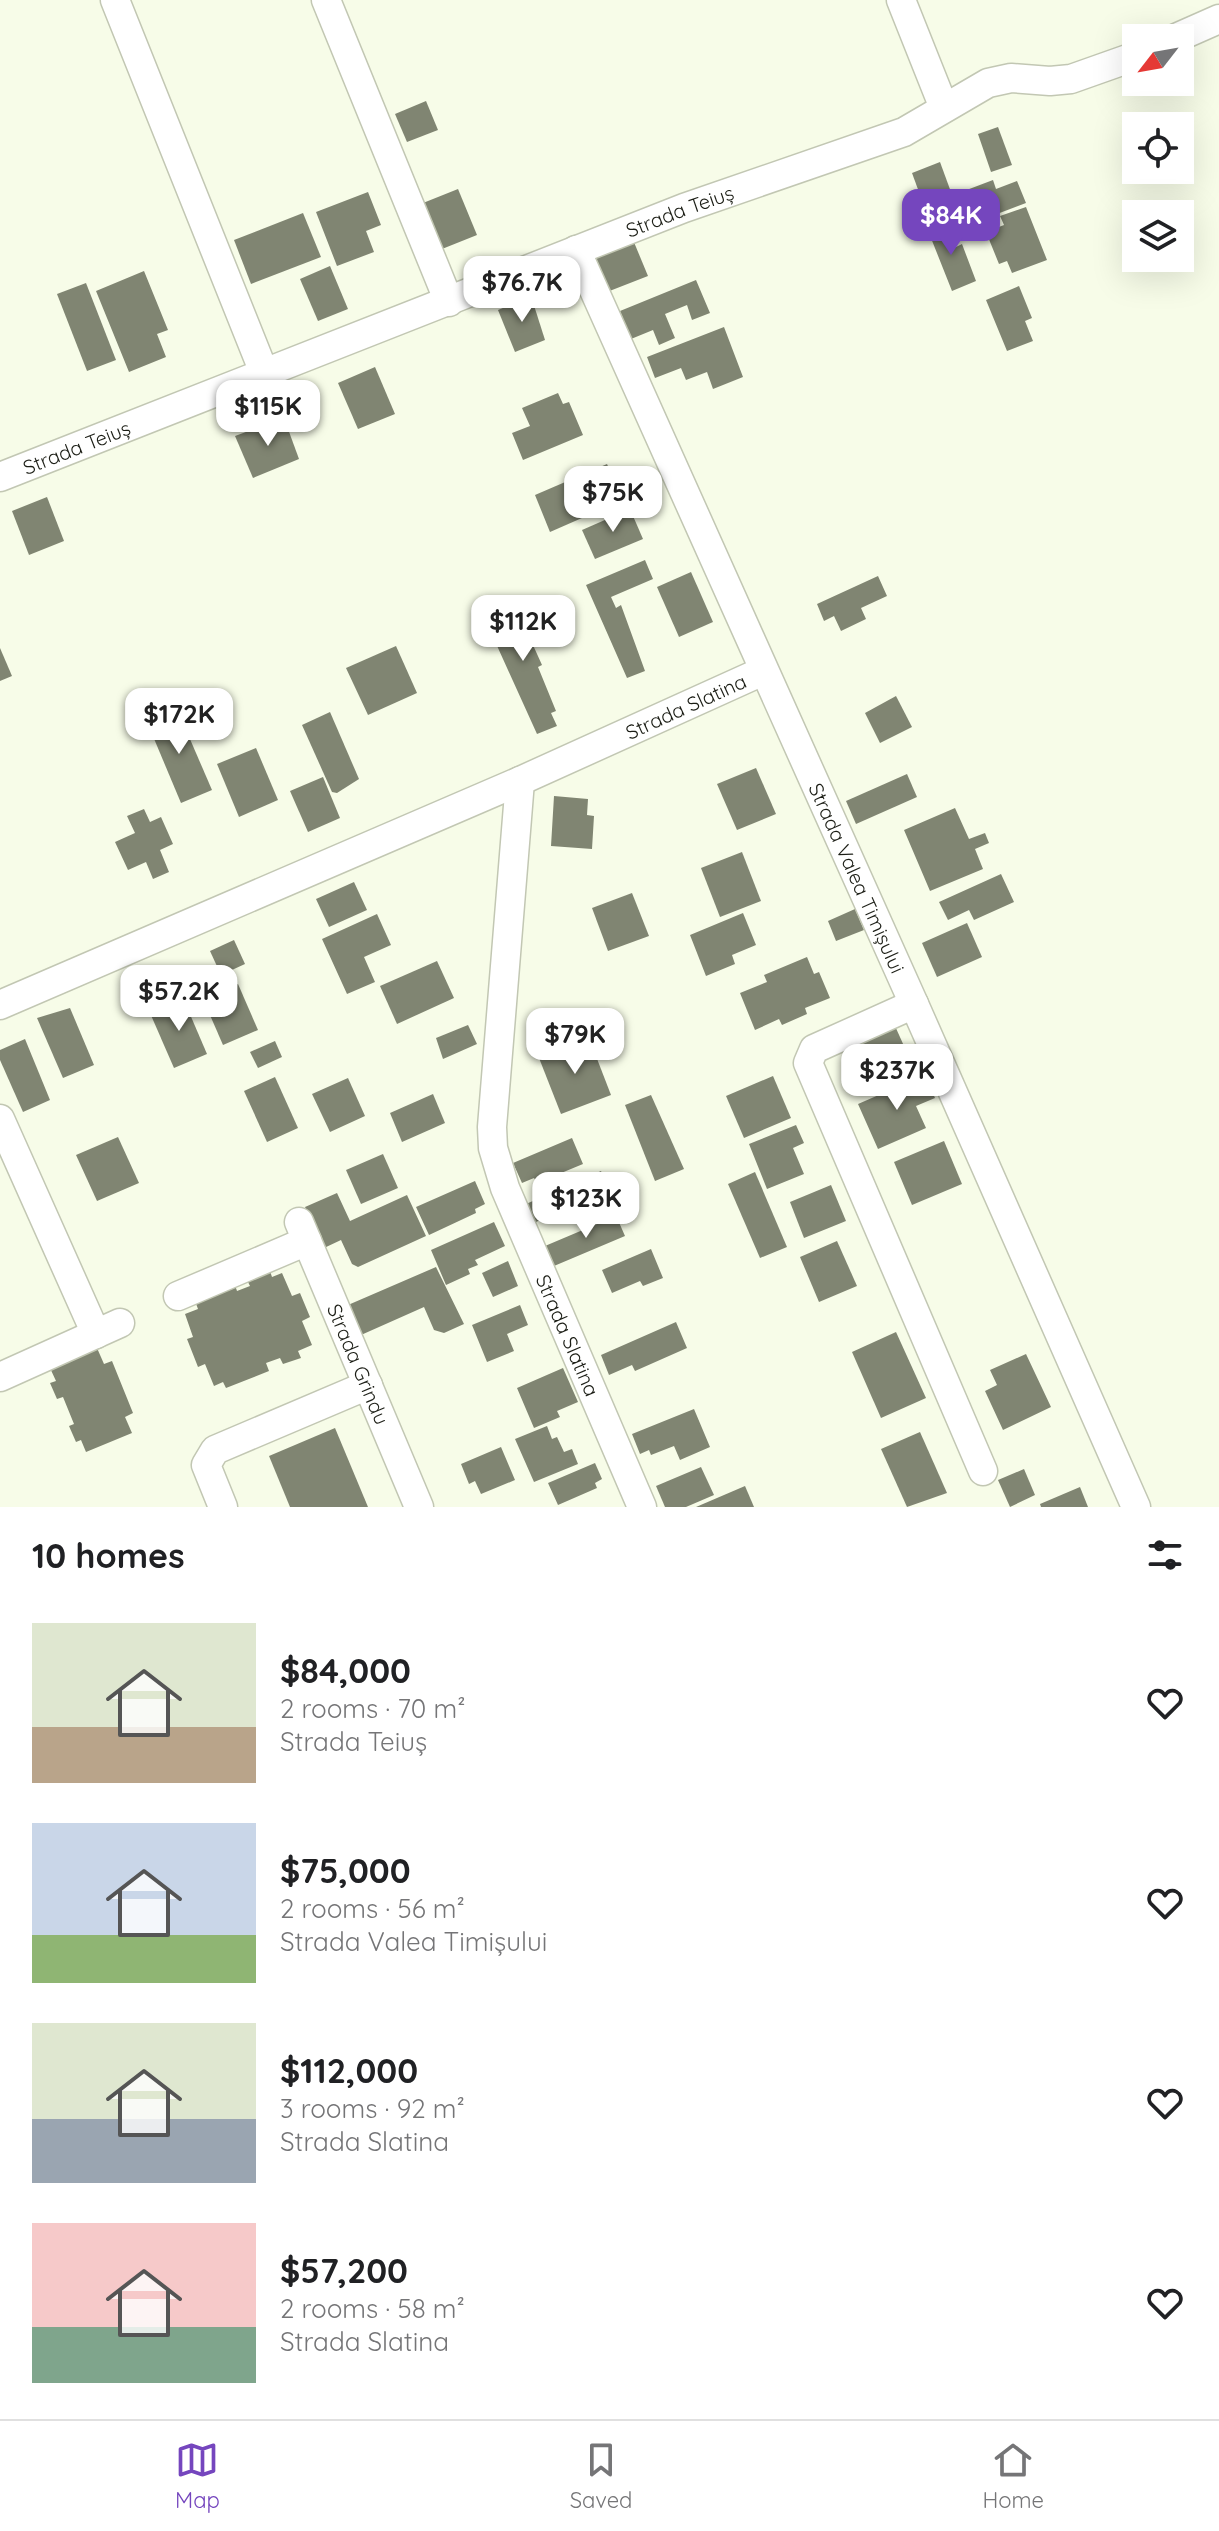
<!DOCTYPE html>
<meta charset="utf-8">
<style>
:root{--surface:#fff;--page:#f6f6f6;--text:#202124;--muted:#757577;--line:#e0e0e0;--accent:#7546be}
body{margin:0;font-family:Quicksand,sans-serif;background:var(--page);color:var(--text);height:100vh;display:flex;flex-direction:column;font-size:30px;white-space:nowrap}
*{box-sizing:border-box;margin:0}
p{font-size:26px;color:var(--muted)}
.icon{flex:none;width:44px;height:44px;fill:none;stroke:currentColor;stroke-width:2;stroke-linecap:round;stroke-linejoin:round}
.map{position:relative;height:1507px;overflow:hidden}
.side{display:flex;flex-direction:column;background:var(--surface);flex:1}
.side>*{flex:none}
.needle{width:52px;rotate:239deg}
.tools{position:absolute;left:1122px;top:24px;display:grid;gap:16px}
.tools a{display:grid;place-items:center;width:72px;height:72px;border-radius:0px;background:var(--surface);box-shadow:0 8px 32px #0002;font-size:40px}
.price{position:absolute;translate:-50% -68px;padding:0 18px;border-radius:16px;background:#fff;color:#222;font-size:26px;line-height:52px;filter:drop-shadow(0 2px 4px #0008)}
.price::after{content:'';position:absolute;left:50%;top:48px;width:24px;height:18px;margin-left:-12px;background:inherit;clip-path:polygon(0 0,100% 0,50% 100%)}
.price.active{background:var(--accent);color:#fff}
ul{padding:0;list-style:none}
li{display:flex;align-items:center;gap:24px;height:200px;padding:0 32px}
li span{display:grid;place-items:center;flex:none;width:224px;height:160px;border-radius:0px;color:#555}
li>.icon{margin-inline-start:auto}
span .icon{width:96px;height:96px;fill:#fffc;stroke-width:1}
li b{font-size:34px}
h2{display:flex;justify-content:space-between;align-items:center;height:96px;padding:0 32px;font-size:34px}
.tab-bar{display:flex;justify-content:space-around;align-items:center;height:112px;border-top:2px solid var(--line);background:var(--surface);font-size:22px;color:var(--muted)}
.tab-bar a{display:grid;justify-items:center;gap:4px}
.tab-bar .active{color:var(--accent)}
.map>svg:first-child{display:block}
.building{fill:#808572}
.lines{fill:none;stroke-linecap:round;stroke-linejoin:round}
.minor-casing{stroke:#c2c7b3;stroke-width:31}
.minor{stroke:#fff;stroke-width:28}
.labels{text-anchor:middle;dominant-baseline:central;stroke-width:8;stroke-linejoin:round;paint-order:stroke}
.street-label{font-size:20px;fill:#1b1d15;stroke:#fff}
</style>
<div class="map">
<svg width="1219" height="1507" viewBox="0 0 1219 1507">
<rect width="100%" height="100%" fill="#f7fce8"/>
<g class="building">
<polygon points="426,101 438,130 407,142 395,114"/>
<polygon points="998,127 1012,165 991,172 978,134"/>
<polygon points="940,162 955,203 927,214 912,173"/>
<polygon points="993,180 996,189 1017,181 1026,203 976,222 964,191"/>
<polygon points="458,189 477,235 437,251 418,205"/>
<polygon points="368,192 381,225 366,231 374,252 337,266 316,212"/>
<polygon points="1026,207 1047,260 1012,273 1007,261 999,264 986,232 1004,225 1000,216"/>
<polygon points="303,213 321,257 251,284 234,240"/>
<polygon points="946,221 956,247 962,244 976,281 952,291 927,228"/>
<polygon points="631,235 648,276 607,292 591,252"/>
<polygon points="330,266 348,309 318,321 300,279"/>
<polygon points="144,271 168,330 157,334 166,357 129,372 96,291"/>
<polygon points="696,280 710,313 692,320 687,305 665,314 675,338 659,345 653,330 631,339 620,311"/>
<polygon points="86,283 116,360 87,371 57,294"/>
<polygon points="1019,286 1032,318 1025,321 1033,341 1007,351 986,300"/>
<polygon points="531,296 545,340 515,352 498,310"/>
<polygon points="724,327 743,377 713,389 707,372 686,380 681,368 655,378 647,357"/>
<polygon points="375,367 395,414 358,429 338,383"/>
<polygon points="558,393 563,404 569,402 583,435 523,460 512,433 530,426 522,408"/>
<polygon points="284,418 299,459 253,478 235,436"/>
<polygon points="607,464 623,500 550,532 535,495"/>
<polygon points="47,497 64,541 29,555 12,511"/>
<polygon points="630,509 643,539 595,559 582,530"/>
<polygon points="645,560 653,579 611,597 616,608 621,605 645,671 627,678 586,585"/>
<polygon points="691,572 713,622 679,637 657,587"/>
<polygon points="878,576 887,596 861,608 866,619 841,631 834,616 824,621 817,604"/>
<polygon points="521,600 530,620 523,623 542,665 538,667 556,711 551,713 557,726 537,734 484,617"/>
<polygon points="396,646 417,693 368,715 346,668"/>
<polygon points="0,648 12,676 0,681"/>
<polygon points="896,696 912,727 880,743 865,713"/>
<polygon points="177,709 212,790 181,803 147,722"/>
<polygon points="330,712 359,779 337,793 332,792 302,725"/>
<polygon points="256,748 278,800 239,817 217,764"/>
<polygon points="756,768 776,814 737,830 717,784"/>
<polygon points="907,774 917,797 856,824 846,801"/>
<polygon points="323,777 340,818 308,832 290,791"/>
<polygon points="554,796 588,799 587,815 594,816 592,849 551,846"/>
<polygon points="955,808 969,839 985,833 989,843 975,849 983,869 930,891 904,830"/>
<polygon points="144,809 150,822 161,817 173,844 160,850 169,872 153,879 146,862 128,870 115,842 135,833 127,816"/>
<polygon points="742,852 761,901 720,917 701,868"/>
<polygon points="1001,874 1014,902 974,920 969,910 948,920 939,902"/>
<polygon points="354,882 367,910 329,927 316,899"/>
<polygon points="632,893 649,936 608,951 592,908"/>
<polygon points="855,909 864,930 836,941 828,921"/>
<polygon points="743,913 756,945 732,955 735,964 706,976 690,935"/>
<polygon points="377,914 391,945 364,957 375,982 347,994 322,939"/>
<polygon points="967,923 982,957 937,977 922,943"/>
<polygon points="234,940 245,964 221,975 210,951"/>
<polygon points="807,957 814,974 819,972 830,998 805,1008 807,1014 782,1025 779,1019 755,1030 740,993 767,982 764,975"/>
<polygon points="437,961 454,998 397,1024 380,986"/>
<polygon points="238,984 258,1030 223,1045 203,999"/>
<polygon points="183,998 207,1054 174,1068 150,1013"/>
<polygon points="70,1008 94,1065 63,1078 37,1018"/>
<polygon points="468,1025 477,1044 443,1059 436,1038"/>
<polygon points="895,1026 913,1066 872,1085 853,1045"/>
<polygon points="589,1038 611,1095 561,1114 539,1058"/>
<polygon points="25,1039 50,1100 23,1112 0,1060 0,1050"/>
<polygon points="275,1041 282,1057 258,1068 250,1052"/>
<polygon points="925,1075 935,1098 916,1106 926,1128 878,1149 858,1104"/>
<polygon points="773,1076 791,1118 744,1138 726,1096"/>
<polygon points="275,1077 298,1128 267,1142 244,1091"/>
<polygon points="348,1078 365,1116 330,1132 312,1094"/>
<polygon points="433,1094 445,1123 402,1142 390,1113"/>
<polygon points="651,1095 684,1169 655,1181 625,1105"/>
<polygon points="796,1125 804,1143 793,1148 804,1174 767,1189 749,1144"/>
<polygon points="118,1137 139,1183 97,1201 76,1155"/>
<polygon points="572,1138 583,1164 537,1183 534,1178 522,1183 513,1163"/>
<polygon points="944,1141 962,1184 912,1205 894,1162"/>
<polygon points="383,1154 398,1188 361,1204 346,1170"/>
<polygon points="601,1171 609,1190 587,1200 590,1205 557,1222 553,1214 534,1223 526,1204"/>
<polygon points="755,1172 787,1247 760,1258 728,1184"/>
<polygon points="475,1181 485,1204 475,1209 476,1213 429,1235 416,1207"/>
<polygon points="831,1185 846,1221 804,1238 790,1202"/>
<polygon points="337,1193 350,1221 407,1195 426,1236 358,1267 352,1264 341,1240 324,1248 305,1207"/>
<polygon points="614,1211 625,1236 554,1266 545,1246 597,1224 595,1219"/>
<polygon points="494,1222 505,1246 475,1260 478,1265 468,1269 470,1274 446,1285 431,1250"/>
<polygon points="837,1241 857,1286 819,1302 800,1257"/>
<polygon points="651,1249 663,1278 643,1286 640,1281 612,1293 602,1270"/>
<polygon points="508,1261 518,1286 493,1297 482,1273"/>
<polygon points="436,1267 464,1324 444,1333 434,1330 424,1307 361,1335 348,1305"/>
<polygon points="270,1271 272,1277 282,1273 292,1296 300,1293 310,1317 302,1321 312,1345 298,1351 301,1358 283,1364 280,1358 266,1363 269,1371 226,1388 223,1382 214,1386 205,1364 198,1367 187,1339 193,1337 185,1314 198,1309 195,1301 235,1285 237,1291 250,1286 247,1280"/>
<polygon points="520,1305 528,1325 507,1334 514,1351 487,1362 472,1325"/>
<polygon points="676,1322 687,1348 635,1371 632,1365 609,1375 601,1355"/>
<polygon points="896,1332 926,1398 881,1418 852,1352"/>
<polygon points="97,1348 104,1364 112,1361 133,1413 125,1417 132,1433 86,1452 81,1440 76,1442 69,1426 74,1424 63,1397 57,1399 50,1383 56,1381 50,1368"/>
<polygon points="1026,1354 1051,1407 1003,1430 985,1391 997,1385 990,1370"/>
<polygon points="563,1368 578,1402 557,1411 560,1417 534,1428 517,1388"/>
<polygon points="694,1409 710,1447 680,1460 674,1446 651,1455 649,1450 640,1454 632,1434"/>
<polygon points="547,1426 552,1439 557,1437 564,1452 572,1449 578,1464 534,1482 515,1439"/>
<polygon points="335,1428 368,1507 290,1507 269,1456"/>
<polygon points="920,1432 947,1493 907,1507 881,1449"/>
<polygon points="501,1447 515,1480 481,1494 475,1481 469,1484 461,1464"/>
<polygon points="595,1463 602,1479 595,1483 597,1488 558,1505 548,1483"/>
<polygon points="701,1467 714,1495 686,1507 665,1507 656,1486"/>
<polygon points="1024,1469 1035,1495 1010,1507 998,1480"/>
<polygon points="745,1486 754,1507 696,1507"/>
<polygon points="1080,1487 1088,1507 1041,1507 1040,1504"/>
</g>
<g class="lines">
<defs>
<g id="minor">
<polyline points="115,0 265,375"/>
<polyline points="326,0 449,302"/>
<polyline points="901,0 944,108"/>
<polyline points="1176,38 1219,19"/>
<path id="s1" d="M576 250 914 1004 1136 1507"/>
<path id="s2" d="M0 477 684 208 904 132 988 83 1011 78 1050 81 1071 79 1136 56"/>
<path id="s3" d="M520 781 492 1127 493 1148 505 1188 642 1507"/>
<polyline points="914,1004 814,1049 808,1063 983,1471"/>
<path id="s4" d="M0 1005 520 781 763 671"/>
<polyline points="0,1119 96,1334"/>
<path id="s5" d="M299 1222 419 1507"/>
<polyline points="178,1296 307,1241"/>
<polyline points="0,1377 120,1323"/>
<polyline points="223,1507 206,1465 215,1450 368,1385"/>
</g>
</defs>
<use href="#minor" class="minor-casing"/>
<use href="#minor" class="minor"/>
</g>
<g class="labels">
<g class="street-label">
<text stroke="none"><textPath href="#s2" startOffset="730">Strada Teiuș</textPath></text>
<text stroke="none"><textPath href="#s2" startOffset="82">Strada Teiuș</textPath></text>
<text stroke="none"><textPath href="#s4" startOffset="748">Strada Slatina</textPath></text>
<text stroke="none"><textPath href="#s1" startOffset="688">Strada Valea Timișului</textPath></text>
<text stroke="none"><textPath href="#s3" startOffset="570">Strada Slatina</textPath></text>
<text stroke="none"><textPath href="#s5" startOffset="154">Strada Grindu</textPath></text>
</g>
</g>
</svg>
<div class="tools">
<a><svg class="needle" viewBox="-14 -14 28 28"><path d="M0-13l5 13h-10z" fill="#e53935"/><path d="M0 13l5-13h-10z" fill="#757577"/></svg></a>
<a><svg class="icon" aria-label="locate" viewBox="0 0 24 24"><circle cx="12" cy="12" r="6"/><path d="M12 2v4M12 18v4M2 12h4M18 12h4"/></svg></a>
<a><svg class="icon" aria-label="layers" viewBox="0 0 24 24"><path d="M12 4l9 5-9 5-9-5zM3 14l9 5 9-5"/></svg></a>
</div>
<b class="price active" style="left:951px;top:257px">$84K</b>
<b class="price" style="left:522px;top:324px">$76.7K</b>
<b class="price" style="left:268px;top:448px">$115K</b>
<b class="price" style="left:613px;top:534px">$75K</b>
<b class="price" style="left:523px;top:663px">$112K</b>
<b class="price" style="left:179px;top:756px">$172K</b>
<b class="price" style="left:179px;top:1033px">$57.2K</b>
<b class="price" style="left:575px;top:1076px">$79K</b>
<b class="price" style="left:897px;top:1112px">$237K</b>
<b class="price" style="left:586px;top:1240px">$123K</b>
</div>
<section class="side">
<h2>10 homes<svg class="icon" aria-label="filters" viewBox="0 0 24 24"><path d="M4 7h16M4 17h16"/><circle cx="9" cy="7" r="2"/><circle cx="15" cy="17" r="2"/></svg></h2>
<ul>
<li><span style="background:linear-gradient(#dfe7d0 65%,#b9a48a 0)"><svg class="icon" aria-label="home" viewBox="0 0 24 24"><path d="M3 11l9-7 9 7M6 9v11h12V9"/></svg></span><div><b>$84,000</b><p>2 rooms · 70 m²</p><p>Strada Teiuș</p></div><svg class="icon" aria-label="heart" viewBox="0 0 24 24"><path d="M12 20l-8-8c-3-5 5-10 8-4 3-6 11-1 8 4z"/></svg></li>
<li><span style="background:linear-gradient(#c9d6e8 70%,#8fb573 0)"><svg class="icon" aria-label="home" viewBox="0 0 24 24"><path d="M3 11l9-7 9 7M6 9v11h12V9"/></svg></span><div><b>$75,000</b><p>2 rooms · 56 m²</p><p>Strada Valea Timișului</p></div><svg class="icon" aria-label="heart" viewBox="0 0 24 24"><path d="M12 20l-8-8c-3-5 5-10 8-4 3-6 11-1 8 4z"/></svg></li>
<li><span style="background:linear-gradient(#dfe7d0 60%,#9aa5b1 0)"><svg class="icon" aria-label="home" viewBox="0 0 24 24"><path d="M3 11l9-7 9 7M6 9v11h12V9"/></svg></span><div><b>$112,000</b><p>3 rooms · 92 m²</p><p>Strada Slatina</p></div><svg class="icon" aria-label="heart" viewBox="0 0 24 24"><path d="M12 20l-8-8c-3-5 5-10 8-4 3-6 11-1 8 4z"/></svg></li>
<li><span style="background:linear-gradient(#f6c9c9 65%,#7fa58c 0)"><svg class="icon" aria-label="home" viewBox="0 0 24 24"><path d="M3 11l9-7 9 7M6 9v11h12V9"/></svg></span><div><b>$57,200</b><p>2 rooms · 58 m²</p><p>Strada Slatina</p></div><svg class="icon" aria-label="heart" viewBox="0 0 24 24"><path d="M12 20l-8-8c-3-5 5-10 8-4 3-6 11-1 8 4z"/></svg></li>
</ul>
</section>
<nav class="tab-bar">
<a class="active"><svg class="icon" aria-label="map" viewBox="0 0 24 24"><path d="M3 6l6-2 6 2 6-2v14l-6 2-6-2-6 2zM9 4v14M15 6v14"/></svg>Map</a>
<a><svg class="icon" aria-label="saved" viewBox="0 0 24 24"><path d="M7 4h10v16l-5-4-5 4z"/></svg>Saved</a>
<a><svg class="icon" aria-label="home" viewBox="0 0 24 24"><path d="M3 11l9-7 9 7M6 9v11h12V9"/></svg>Home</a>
</nav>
